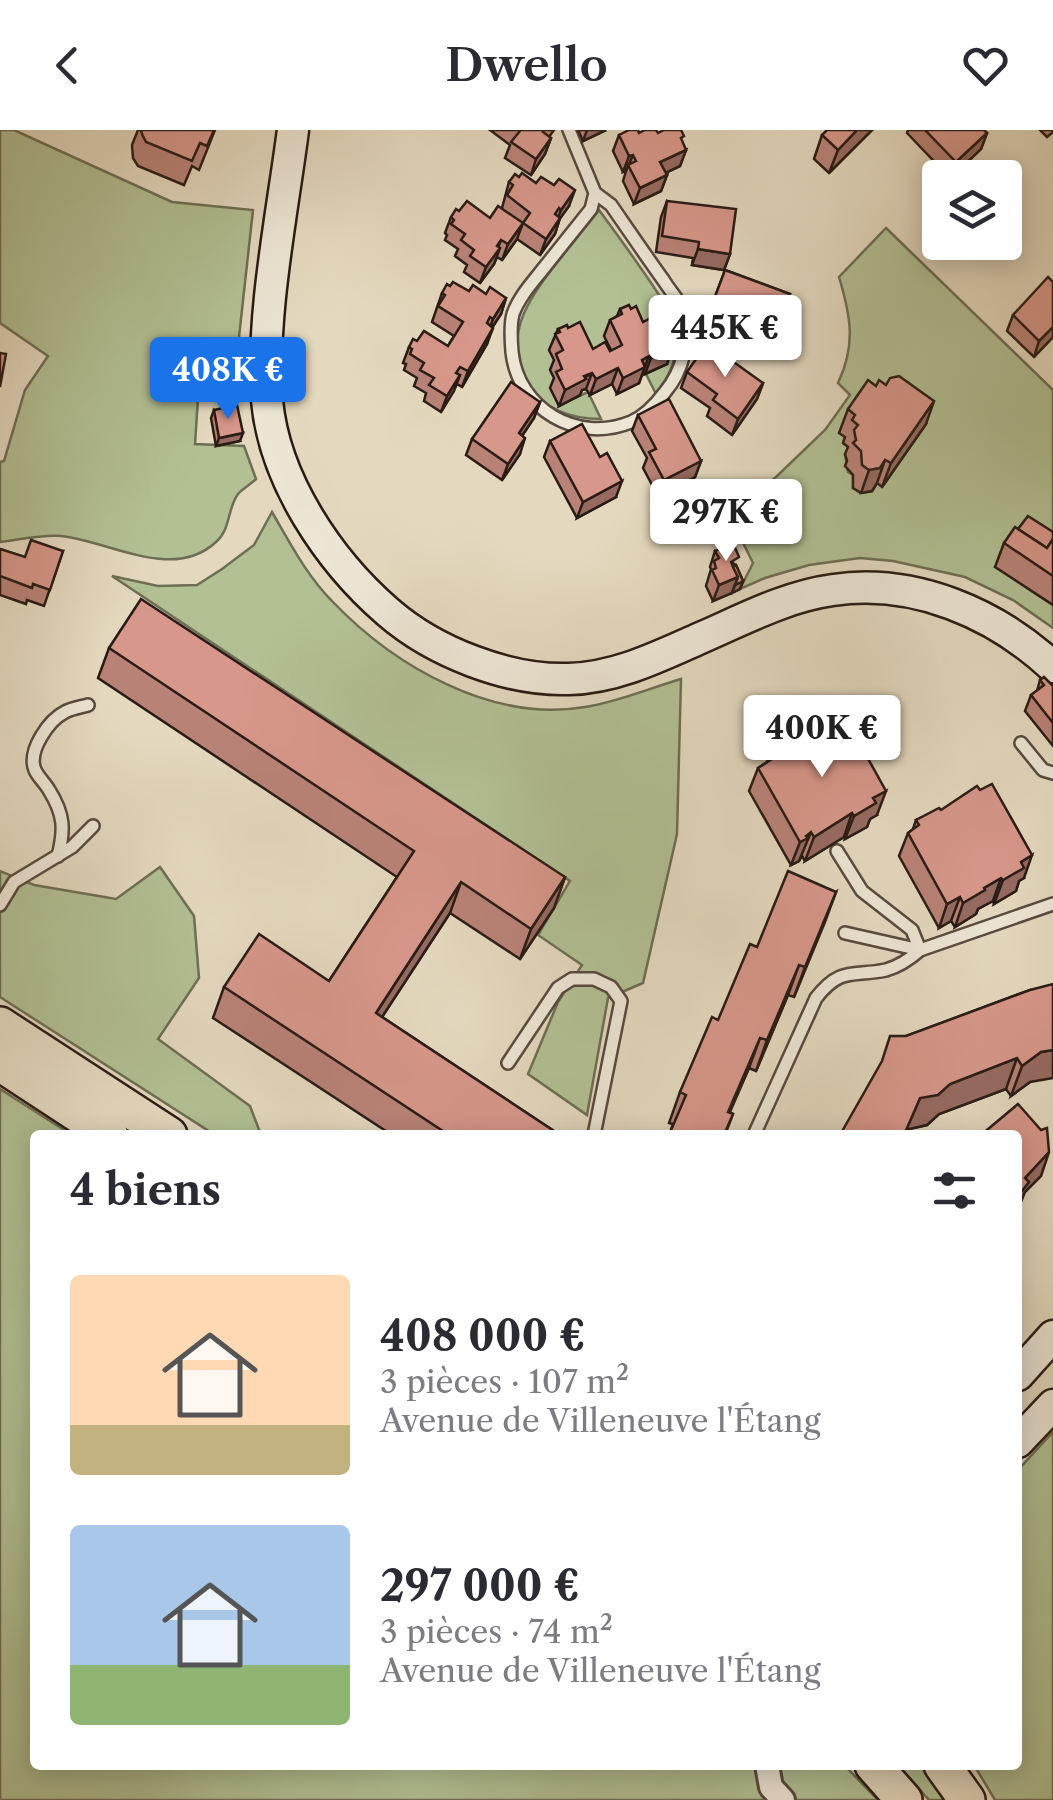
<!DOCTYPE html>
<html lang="fr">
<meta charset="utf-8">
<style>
:root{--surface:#fff;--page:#f7f7f7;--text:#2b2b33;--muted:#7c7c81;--accent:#1a73e8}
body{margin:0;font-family:"Libre Caslon Text",serif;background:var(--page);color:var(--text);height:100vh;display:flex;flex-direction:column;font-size:38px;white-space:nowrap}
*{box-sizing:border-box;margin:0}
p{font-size:32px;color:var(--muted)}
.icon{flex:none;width:55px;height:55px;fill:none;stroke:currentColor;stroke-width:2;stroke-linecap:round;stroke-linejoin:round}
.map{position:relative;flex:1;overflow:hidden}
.drawer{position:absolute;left:30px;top:1000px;width:992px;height:640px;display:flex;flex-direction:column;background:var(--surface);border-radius:10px;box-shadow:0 5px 25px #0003}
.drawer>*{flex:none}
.buttons{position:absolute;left:922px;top:30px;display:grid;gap:20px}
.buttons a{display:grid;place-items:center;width:100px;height:100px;border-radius:10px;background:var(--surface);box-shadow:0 5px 25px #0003;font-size:50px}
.price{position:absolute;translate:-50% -85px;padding:0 22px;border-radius:10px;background:#fff;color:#222;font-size:32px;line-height:65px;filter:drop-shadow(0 2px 5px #0008)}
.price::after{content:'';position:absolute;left:50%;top:60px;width:30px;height:22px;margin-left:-15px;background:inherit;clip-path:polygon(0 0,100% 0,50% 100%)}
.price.active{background:var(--accent);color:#fff}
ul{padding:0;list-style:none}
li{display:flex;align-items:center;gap:30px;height:250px;padding:0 40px}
li span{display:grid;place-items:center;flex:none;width:280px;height:200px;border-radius:10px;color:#555}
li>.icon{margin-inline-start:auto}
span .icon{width:120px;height:120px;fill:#fffc;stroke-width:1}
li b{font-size:42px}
h2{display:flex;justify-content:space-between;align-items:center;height:120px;padding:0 40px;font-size:42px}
header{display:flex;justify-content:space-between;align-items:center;height:130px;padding:0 40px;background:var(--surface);font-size:45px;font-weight:600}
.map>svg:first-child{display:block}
.green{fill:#b2c094;stroke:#6e6e54;stroke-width:2.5;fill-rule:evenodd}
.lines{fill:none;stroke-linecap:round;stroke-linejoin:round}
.lane-casing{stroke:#584a3f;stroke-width:16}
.street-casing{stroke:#584a3f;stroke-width:28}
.secondary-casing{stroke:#291b14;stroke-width:35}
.primary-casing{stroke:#291b14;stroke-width:40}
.lane{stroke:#ede6d5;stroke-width:11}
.street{stroke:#ede6d5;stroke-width:22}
.secondary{stroke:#ede6d5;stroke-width:30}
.primary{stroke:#e4d9bf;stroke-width:35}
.wall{fill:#b98277;stroke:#291b14;stroke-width:2.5}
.shaded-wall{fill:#966a61;stroke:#291b14;stroke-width:2.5}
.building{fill:#d7978a;stroke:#291b14;stroke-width:2.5}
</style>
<header><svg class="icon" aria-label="back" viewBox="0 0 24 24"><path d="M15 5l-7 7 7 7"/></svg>Dwello<svg class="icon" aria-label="heart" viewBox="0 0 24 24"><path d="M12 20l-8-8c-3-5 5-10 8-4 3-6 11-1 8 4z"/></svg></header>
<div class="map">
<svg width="1053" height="1670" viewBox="0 0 1053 1670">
<rect width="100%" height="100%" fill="#e4d9bf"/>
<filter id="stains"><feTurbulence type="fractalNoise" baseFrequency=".002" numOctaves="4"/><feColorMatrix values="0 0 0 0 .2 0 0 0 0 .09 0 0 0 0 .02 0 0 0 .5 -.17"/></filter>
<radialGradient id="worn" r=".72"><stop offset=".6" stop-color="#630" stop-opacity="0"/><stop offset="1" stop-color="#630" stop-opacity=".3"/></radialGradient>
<g class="green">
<path d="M0 0H14L172 72 253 80 238 216V264L198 268 195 314 244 316 256 349C251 354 242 359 238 364 227 379 231 399 216 412 173 452 110 411 61 406 42 404 19 410 0 412V332L4 331 25 260 48 226 0 193Z"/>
<path d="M599 80C613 99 627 118 640 137 671 181 695 214 656 264L646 244 666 233 616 231 557 236 560 275 588 262 601 289C572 289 543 280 528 253 502 207 527 171 556 134 570 116 585 98 599 80Z"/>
<path d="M886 98 1053 260V420L996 437 1053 475V498L1013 470 965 447 893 431 860 428 809 435 765 448 740 459 753 433 729 384 776 347 825 300 850 265 838 253C856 215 851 187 839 147ZM925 295 883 356 877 353 872 361 861 363 853 358V345L848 342 845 324 849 318 847 308Z"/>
<path d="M272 382C290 413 307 446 332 471 394 536 492 593 585 577 618 572 650 558 681 549L677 704 643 853 608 868 587 985 528 944 558 872 582 835 538 805 570 751 112 446 158 456 197 455 222 439 254 415Z"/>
<polygon points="160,737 194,786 199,848 158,909 250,976 261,1005 215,1005 0,867 0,741 34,755 116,769"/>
<polygon points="0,959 72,1005 35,1005 35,1635 844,1635 878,1670 0,1670"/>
<polygon points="1053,1302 1053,1670 995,1670 974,1635 1018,1635 1018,1340"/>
<polygon points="898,1635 922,1635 947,1670 929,1670"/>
</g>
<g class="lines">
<defs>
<g id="lane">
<path d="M569 0 595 63 611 75C629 101 646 126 664 151 670 161 681 172 684 183 690 211 683 241 665 262 656 274 645 286 631 292 577 314 518 279 512 222 511 210 510 195 513 184 519 167 532 153 543 139 559 119 575 99 591 79L595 63"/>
<polyline points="1021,613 1043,640 1053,643"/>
<polyline points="837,721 862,761 912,800 920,820 845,803"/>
<path d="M58 726C65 699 64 684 49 660 45 653 38 647 35 640 27 621 49 590 65 582 72 578 81 577 88 575"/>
<polyline points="0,775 14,752 72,717 93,696"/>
<polyline points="508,933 558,858 572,849 594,849 611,857 621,871 594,1005"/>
<path d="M754 1005 816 868C841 836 853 847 886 840 900 836 910 829 920 820L1053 774"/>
</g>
<polyline id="street" points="767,1635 771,1657 783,1670"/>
<g id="secondary">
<path d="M293 0C282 85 261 186 267 270 274 350 329 431 388 482 434 522 508 551 569 549 617 548 662 525 705 506 746 488 788 466 833 460 914 448 995 483 1053 537"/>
<polyline points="1018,1245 1053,1206"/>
<polyline points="1018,1312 1053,1275"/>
</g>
<g id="primary">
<polyline points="0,895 169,1005"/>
<polyline points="0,933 110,1005"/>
<polyline points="873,1635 904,1670"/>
<polyline points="942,1635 967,1670"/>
</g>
</defs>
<use href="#lane" class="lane-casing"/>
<use href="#street" class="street-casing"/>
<use href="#secondary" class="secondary-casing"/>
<use href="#primary" class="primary-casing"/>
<use href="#lane" class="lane"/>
<use href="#street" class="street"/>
<use href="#secondary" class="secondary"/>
<use href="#primary" class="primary"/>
</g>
<g class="wall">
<polygon points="138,0 215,0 199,40 192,36 184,55 138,36 133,28 132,15"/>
<polygon points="490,0 554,0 549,7 551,8 545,24 531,45 505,28 510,15"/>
<polygon points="578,0 606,0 583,11"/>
<polygon points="872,0 829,43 814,29 822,5"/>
<polygon points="908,0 984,0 987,3 981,19 950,48 907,3"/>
<polygon points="1040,0 1053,0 1053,2 1047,7"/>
<polygon points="639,3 658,3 682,12 686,20 680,36 665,43 667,45 661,61 634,74 623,51 626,41 623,42 613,21 619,5"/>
<polygon points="509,52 569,76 560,88 555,104 540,125 517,109 502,130 497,127 494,134 480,153 464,142 467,135 455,126 458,119 445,110 447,105 445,103 451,87 459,81 490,88 502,78"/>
<polygon points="667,71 730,124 724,140 692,135 693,128 656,122 661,87"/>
<polygon points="725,140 790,164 768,221 739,210 742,202 707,188"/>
<polygon points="1053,152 1053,207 1034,227 1007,201 1013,185"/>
<polygon points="469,161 506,168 501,184 492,198 487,214 462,257 457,254 441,282 424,271 426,263 414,256 417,248 404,240 406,234 403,233 409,217 448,216 454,206 432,192 442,163"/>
<polygon points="620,179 643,192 667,234 645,244 643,242 639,253 617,264 612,254 590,265 586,259 582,260 580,265 559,276 550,258 554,248 550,240 554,230 549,220 558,199 568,198 593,219 610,221 611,220 604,206 610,190 617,186"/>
<polygon points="687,242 763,253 757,269 732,305 707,286 710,278 681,258"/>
<polygon points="540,272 534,288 522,306 520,324 502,350 466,325 472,309"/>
<polygon points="848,279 926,294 882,357 877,353 872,361 861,363 853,358 853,345 845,336 847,331 845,324 848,317 843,313 845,307 839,303"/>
<polygon points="214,280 240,311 216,316 211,288"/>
<polygon points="638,285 701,331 695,347 658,366 643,338 647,328 632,301"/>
<polygon points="550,311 616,367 577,388 544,327"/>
<polygon points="1018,399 1053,402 1053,475 995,437 1004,413"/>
<polygon points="0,419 24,427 63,421 44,476 27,470 26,474 0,465"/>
<polygon points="715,421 736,435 743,451 740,459 713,471 706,456 711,439 710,437"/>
<polygon points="109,518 565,747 554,778 520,829 450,783 382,887 560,1005 392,1005 213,888 224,857 329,851 397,747 98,548"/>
<polygon points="1040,550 1053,556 1053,616 1025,581 1031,565 1037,561"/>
<polygon points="793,616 877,685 870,689 867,697 845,709 844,707 805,731 802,726 799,731 791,735 749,661 758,638 767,632 770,625"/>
<polygon points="941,680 1024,748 1019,751 1016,761 994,774 993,771 978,779 976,784 955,797 951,791 939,798 899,726 908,703 913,699 916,690"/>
<polygon points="836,762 794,867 788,865 756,941 749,938 730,982 733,984 725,1005 669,1005 673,994 669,993 680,962 757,817"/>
<polygon points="1030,860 1030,952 1011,966 1006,959 939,984 927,995 909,999 906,1005 840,1005 906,906"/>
</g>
<g class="shaded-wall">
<polygon points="587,0 606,0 583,11"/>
<polygon points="857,0 872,0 829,43 838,20"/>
<polygon points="987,3 981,19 951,48 956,32"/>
<polygon points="551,8 545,24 531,45 536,29"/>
<polygon points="686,20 680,36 655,48 660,32"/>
<polygon points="633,25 626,41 623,42 629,26"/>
<polygon points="667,45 661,61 634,74 640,58"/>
<polygon points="575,60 569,76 559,90 560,88 555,104 540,125 546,109 555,96 561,80"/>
<polygon points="523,93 517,109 502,130 508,114"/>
<polygon points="501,110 496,123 500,118 494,134 480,153 486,137"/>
<polygon points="698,119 730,124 724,140 692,135"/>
<polygon points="506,168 501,184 487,205 493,189"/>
<polygon points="1053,197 1053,207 1034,227 1039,211"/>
<polygon points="493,198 487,214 462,257 468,241"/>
<polygon points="672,218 667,234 645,244 651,228"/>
<polygon points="649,226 639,253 617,264 623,248 642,230"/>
<polygon points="618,238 612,254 590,265 596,249"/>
<polygon points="592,243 586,259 582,260 580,265 559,276 565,260"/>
<polygon points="460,245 454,261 441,282 447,266"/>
<polygon points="763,253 757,269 732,305 738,289"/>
<polygon points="934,271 926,294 882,357 891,333"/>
<polygon points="540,272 534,288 513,319 519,303"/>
<polygon points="243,303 240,311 216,316 219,308"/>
<polygon points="525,308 520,324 502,350 508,334"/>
<polygon points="885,330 877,353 872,361 861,363 869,340"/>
<polygon points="701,331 695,347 658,366 664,350"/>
<polygon points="622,351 616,367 577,388 583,372"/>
<polygon points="738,447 732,463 713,471 719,455"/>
<polygon points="743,451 740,459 732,463 735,455"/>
<polygon points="886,661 877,685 870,689 867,697 845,709 854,686 873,668"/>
<polygon points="852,683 844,707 805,731 814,707"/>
<polygon points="811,702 799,731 791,735 800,712"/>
<polygon points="1032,725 1024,748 1019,751 1016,761 994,774 1003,750 1021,732"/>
<polygon points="565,747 554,778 520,829 531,799"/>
<polygon points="1001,748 993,771 978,779 976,784 955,797 963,773 984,758"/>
<polygon points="461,752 450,783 365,913 376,883"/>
<polygon points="836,762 825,792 794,867 805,837"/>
<polygon points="960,767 951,791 939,798 947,774"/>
<polygon points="799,835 788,865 756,941 767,910"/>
<polygon points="760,908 749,938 719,1005 728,982"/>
<polygon points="1053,920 1053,948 1030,952 1011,966 1022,936 1041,922"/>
<polygon points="1017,928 1006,959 939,984 927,995 909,999 906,1005 904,1005 920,968 950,954"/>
<polygon points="1049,1022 1041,1046 1025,1062 1018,1079 1018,1066 1025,1048"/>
</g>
<g class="building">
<polygon points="141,0 214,0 207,16 200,13 192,31 146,12 142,4"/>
<polygon points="518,0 544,0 543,2 551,8 536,29 511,12 520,1"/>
<polygon points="629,0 638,0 639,3 645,0 656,0 658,3 664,0 681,0 684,6 681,8 686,20 660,32 667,45 640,58 628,35 636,31 633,25 629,26 619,5"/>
<polygon points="827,0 857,0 838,20 822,5"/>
<polygon points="925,0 984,0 987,3 956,32"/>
<polygon points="522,43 536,53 541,47 554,55 559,49 575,60 561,80 559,78 555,84 560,88 546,109 523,93 530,83 507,65 513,55 509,52 515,44 519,47"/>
<polygon points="467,71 490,88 498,76 523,93 508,114 501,110 497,116 500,118 486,137 470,126 474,120 461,110 465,104 451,94 454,90 451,87 456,79 459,81"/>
<polygon points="667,71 736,79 730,124 698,119 699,112 662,106"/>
<polygon points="725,140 790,164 774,205 745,194 748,186 713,172"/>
<polygon points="1048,147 1053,152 1053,197 1039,211 1013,185"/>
<polygon points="453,152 469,161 473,155 486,164 490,157 506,168 493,189 490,187 487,193 493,198 468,241 460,237 456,243 460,245 447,266 429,255 434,248 420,240 424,233 410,224 412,219 409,217 413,209 417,211 424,201 448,216 463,192 438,176 445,165 442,163 447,154 450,156"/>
<polygon points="629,175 631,179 636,176 643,192 651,188 658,203 664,200 672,218 651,228 649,226 642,230 645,237 623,248 618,238 596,249 592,243 584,246 586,249 565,260 556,242 562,239 556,224 563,220 555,204 560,202 558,199 567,195 568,198 580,192 593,219 605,212 610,221 622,215 610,190 622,184 620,179"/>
<polygon points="707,213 763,253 738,289 713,270 717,264 687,242"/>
<polygon points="0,223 6,224 0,257"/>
<polygon points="899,246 934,271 891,333 885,330 880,338 869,340 862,335 861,321 853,313 856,310 854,300 858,295 852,290 855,285 848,279 868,250 876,256 879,250 886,255 890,248"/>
<polygon points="511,252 540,272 519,303 525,308 508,334 472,309"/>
<polygon points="669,269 701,331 664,350 649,322 656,319 638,285"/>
<polygon points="237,275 243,303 219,308 214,280"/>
<polygon points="582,294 600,327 607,323 622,351 583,372 550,311"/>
<polygon points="1028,386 1053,402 1053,409 1047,418 1018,399"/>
<polygon points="1015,397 1047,418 1053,409 1053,446 1004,413"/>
<polygon points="31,410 63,421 50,460 33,454 32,458 0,446 0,419 25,427"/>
<polygon points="733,413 739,427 731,432 738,447 719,455 712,440 716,438 714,431 719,428 715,421"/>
<polygon points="736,435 743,451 735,455 738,447 733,437"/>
<polygon points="141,469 565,747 531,799 461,752 376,883 560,1005 449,1005 224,857 259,804 329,851 414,721 109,518"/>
<polygon points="1044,547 1053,556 1053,593 1031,565 1044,555 1040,550"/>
<polygon points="846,589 886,661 873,668 876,673 854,686 852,683 814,707 811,702 806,706 808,708 800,712 758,638 772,629 770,625 792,614 793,616 831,592 834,597"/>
<polygon points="992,654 1032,725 1021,732 1024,738 1003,750 1001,748 984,758 985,760 963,773 960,767 947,774 908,703 919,695 916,690 939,678 941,680 977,656 980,660"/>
<polygon points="788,741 836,762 805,837 799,835 767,910 760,908 728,982 733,984 724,1005 669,1005 686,965 680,962 712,887 718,890 750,814 757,817"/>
<polygon points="1053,854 1053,920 1041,922 1022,936 1017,928 950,954 938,965 920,968 904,1005 840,1005 882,931 890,906 906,906 1030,860"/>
<polygon points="1018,974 1041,1000 1047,998 1049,1022 1025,1048 1029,1052 1018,1066 1018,1005 981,1005"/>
</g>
<rect width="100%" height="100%" filter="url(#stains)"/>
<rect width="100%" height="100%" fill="url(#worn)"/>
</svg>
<div class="buttons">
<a><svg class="icon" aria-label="layers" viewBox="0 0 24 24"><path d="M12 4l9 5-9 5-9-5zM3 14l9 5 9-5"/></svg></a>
</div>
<b class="price" style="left:725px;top:250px">445K €</b>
<b class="price active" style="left:228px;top:292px">408K €</b>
<b class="price" style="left:726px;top:434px">297K €</b>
<b class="price" style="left:822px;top:650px">400K €</b>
<section class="drawer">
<h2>4 biens<svg class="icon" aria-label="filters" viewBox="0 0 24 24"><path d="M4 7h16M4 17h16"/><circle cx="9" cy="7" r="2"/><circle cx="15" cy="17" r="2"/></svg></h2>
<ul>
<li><span style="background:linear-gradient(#ffd9b3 75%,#c2b280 0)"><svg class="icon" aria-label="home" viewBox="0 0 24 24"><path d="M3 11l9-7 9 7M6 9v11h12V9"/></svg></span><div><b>408 000 €</b><p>3 pièces · 107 m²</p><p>Avenue de Villeneuve l'Étang</p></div></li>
<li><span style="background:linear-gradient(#a9c7e8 70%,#8fb573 0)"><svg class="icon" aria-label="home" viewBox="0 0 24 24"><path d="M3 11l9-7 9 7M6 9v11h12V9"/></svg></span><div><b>297 000 €</b><p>3 pièces · 74 m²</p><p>Avenue de Villeneuve l'Étang</p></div></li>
</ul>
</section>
</div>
